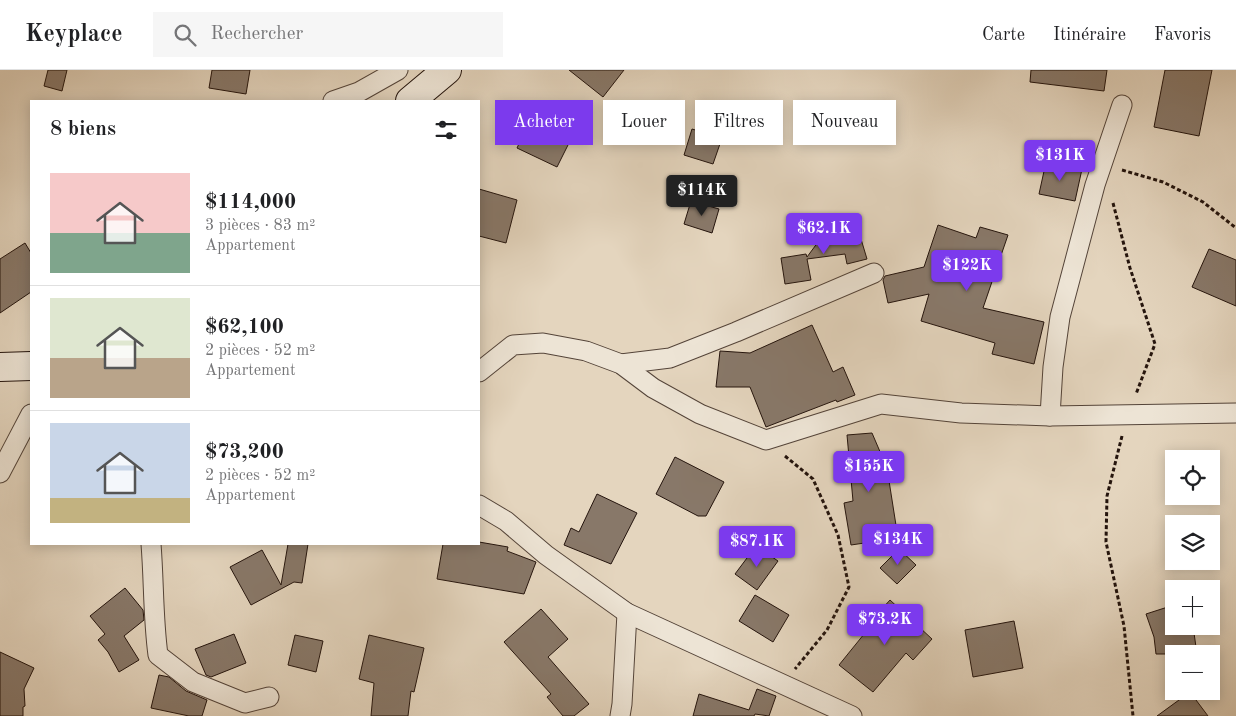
<!DOCTYPE html>
<html lang="fr">
<meta charset="utf-8">
<style>
:root{--surface:#fff;--page:#f6f6f6;--text:#202124;--muted:#757577;--line:#e0e0e0;--accent:#7c3aed}
body{margin:0;font-family:"Old Standard TT",serif;background:var(--page);color:var(--text);height:100vh;display:flex;flex-direction:column;font-size:19px;white-space:nowrap}
*{box-sizing:border-box;margin:0}
p{font-size:16px;color:var(--muted)}
.icon{flex:none;width:28px;height:28px;fill:none;stroke:currentColor;stroke-width:2;stroke-linecap:round;stroke-linejoin:round}
.map{position:relative;flex:1;overflow:hidden}
.sheet{position:absolute;left:30px;top:30px;width:450px;height:445px;display:flex;flex-direction:column;background:var(--surface);border-radius:0px;box-shadow:0 2px 12px #0003}
.sheet>*{flex:none}
.hud{position:absolute;left:495px;top:30px;width:475px;height:45px;display:flex;gap:10px}
.tools{position:absolute;left:1165px;top:380px;display:grid;gap:10px}
.tools a{display:grid;place-items:center;width:55px;height:55px;border-radius:0px;background:var(--surface);box-shadow:0 2px 12px #0003;font-size:25px}
.price{position:absolute;translate:-50% -42px;padding:0 11px;border-radius:5px;background:var(--accent);color:#fff;font-size:16px;line-height:32px;filter:drop-shadow(0 1px 2px #0008)}
.price::after{content:'';position:absolute;left:50%;top:30px;width:15px;height:11px;margin-left:-8px;background:inherit;clip-path:polygon(0 0,100% 0,50% 100%)}
.price.selected{background:#222;color:#fff}
ul{padding:0;list-style:none}
li{display:flex;align-items:center;gap:15px;height:125px;padding:0 20px}
li+li{border-top:1px solid var(--line)}
li span{display:grid;place-items:center;flex:none;width:140px;height:100px;border-radius:0px;color:#555}
li>.icon{margin-inline-start:auto}
span .icon{width:60px;height:60px;fill:#fffc;stroke-width:1}
li b{font-size:21px}
h2{display:flex;justify-content:space-between;align-items:center;height:60px;padding:0 20px;font-size:21px}
.chip{padding:0 18px;border-radius:0px;background:var(--surface);box-shadow:0 2px 12px #0003;font-size:18px;line-height:45px}
.chip.selected{background:var(--accent);color:#fff}
header{display:flex;align-items:center;gap:30px;box-sizing:border-box;height:70px;padding:0 25px;background:var(--surface);border-bottom:1px solid var(--line)}
header strong{font-size:24px}
nav{display:flex;gap:28px;margin-inline-start:auto;font-size:18px}
.search{width:350px;height:45px;background:var(--page);display:flex;align-items:center;gap:12px;box-sizing:border-box;padding:0 18px;border-radius:0px;color:var(--muted);font-size:19px}
.map>svg:first-child{display:block}
.building{fill:#887869;stroke:#24140d}
.lines{fill:none;stroke-linecap:round;stroke-linejoin:round}
.minor-casing{stroke:#544439;stroke-width:21}
.secondary-casing{stroke:#24140d;stroke-width:30}
.path{stroke:#24140d;stroke-width:3;stroke-dasharray:4 2.5;stroke-linecap:butt}
.minor{stroke:#ede4d5;stroke-width:19}
.secondary{stroke:#ede4d5;stroke-width:28}
</style>
<header>
<strong>Keyplace</strong>
<div class="search"><svg class="icon" aria-label="search" viewBox="0 0 24 24"><circle cx="10" cy="10" r="6"/><path d="M15 15l6 6"/></svg>Rechercher</div>
<nav><a>Carte</a><a>Itinéraire</a><a>Favoris</a></nav>
</header>
<div class="map">
<svg width="1236" height="646" viewBox="0 0 1236 646">
<rect width="100%" height="100%" fill="#e4d5be"/>
<filter id="stains"><feTurbulence type="fractalNoise" baseFrequency=".004" numOctaves="4"/><feColorMatrix values="0 0 0 0 .2 0 0 0 0 .09 0 0 0 0 .02 0 0 0 .5 -.17"/></filter>
<radialGradient id="worn" r=".72"><stop offset=".6" stop-color="#630" stop-opacity="0"/><stop offset="1" stop-color="#630" stop-opacity=".3"/></radialGradient>
<g class="building">
<polygon points="48,0 67,0 62,21 44,16"/>
<polygon points="212,0 250,0 246,24 209,18"/>
<polygon points="569,0 624,0 603,27"/>
<polygon points="1031,0 1107,0 1104,21 1030,12"/>
<polygon points="1165,0 1212,0 1199,66 1154,57"/>
<polygon points="537,35 578,55 557,97 517,78"/>
<polygon points="692,59 722,68 713,94 684,85"/>
<polygon points="1046,92 1082,99 1075,131 1039,124"/>
<polygon points="479,119 517,130 506,173 479,166"/>
<polygon points="691,131 719,139 712,163 684,154"/>
<polygon points="938,155 976,168 980,157 1008,165 983,238 1044,252 1034,294 992,284 995,273 921,251 929,224 888,233 883,210 885,206 924,197"/>
<polygon points="858,159 867,189 847,194 845,184 807,189 811,210 785,214 781,188 806,184 807,187 821,168"/>
<polygon points="25,173 31,183 31,222 0,243 0,189"/>
<polygon points="1209,179 1236,190 1236,236 1192,217"/>
<polygon points="812,255 833,302 843,297 855,325 837,332 836,330 766,357 750,317 716,317 720,281 750,283"/>
<polygon points="872,363 887,398 898,468 851,475 844,433 853,431 847,365"/>
<polygon points="675,387 724,412 706,446 698,446 656,424"/>
<polygon points="597,424 637,443 611,494 564,475 571,458 579,462"/>
<polygon points="479,472 508,477 507,481 536,492 524,524 437,509 443,474 479,474"/>
<polygon points="288,474 308,474 302,513 294,512 251,535 230,497 262,480 281,515"/>
<polygon points="756,476 778,491 757,520 735,504"/>
<polygon points="899,479 916,495 897,514 880,498"/>
<polygon points="125,518 143,540 144,550 124,566 139,590 119,602 108,582 98,570 105,564 90,546"/>
<polygon points="755,525 789,545 773,572 739,551"/>
<polygon points="890,530 932,569 913,590 906,583 873,622 839,595 873,553 871,551"/>
<polygon points="1174,535 1174,556 1193,556 1197,584 1156,584 1154,567 1146,544"/>
<polygon points="541,539 568,569 548,587 589,634 574,646 563,646 547,627 551,624 504,572"/>
<polygon points="1014,551 1023,598 973,607 965,560"/>
<polygon points="234,564 246,593 211,607 206,605 195,579"/>
<polygon points="295,565 323,571 316,602 288,595"/>
<polygon points="369,565 424,578 414,622 411,621 408,646 371,646 374,613 359,609"/>
<polygon points="0,582 34,598 24,619 25,636 23,637 23,646 0,646"/>
<polygon points="159,605 169,607 186,621 207,630 202,646 189,646 151,638"/>
<polygon points="757,619 776,626 769,646 755,644 754,646 693,646 699,624 749,640"/>
<polygon points="1190,622 1208,646 1157,646"/>
</g>
<g class="lines">
<defs>
<g id="minor">
<polyline points="333,31 359,22 398,0"/>
<polyline points="621,294 670,288 736,262 874,203"/>
<polyline points="479,302 513,275 543,273 586,281 621,294 653,318 700,344 766,370 881,334 961,343 1050,346 1236,343"/>
<polyline points="1050,346 1053,297 1060,247 1095,115 1122,35"/>
<polyline points="0,403 31,344"/>
<polyline points="479,435 506,451 546,485 627,543 852,646"/>
<path d="M151 474C154 511 153 548 158 585L193 612 245 633 269 627"/>
<polyline points="620,646 622,634 627,543"/>
</g>
<g id="secondary">
<polyline points="410,31 447,0"/>
<polyline points="0,297 31,296"/>
</g>
</defs>
<use href="#minor" class="minor-casing"/>
<use href="#secondary" class="secondary-casing"/>
<g class="path">
<polyline points="1122,100 1163,112 1203,132 1236,158"/>
<polyline points="1113,133 1130,198 1155,274 1136,324"/>
<polyline points="1122,366 1107,426 1106,472 1124,556 1133,646"/>
<polyline points="785,386 813,409 838,465 849,517 827,560 795,599"/>
</g>
<use href="#minor" class="minor"/>
<use href="#secondary" class="secondary"/>
</g>
<rect width="100%" height="100%" filter="url(#stains)"/>
<rect width="100%" height="100%" fill="url(#worn)"/>
</svg>
<div class="tools">
<a><svg class="icon" aria-label="locate" viewBox="0 0 24 24"><circle cx="12" cy="12" r="6"/><path d="M12 2v4M12 18v4M2 12h4M18 12h4"/></svg></a>
<a><svg class="icon" aria-label="layers" viewBox="0 0 24 24"><path d="M12 4l9 5-9 5-9-5zM3 14l9 5 9-5"/></svg></a>
<a>+</a>
<a>−</a>
</div>
<b class="price" style="left:1060px;top:112px">$131K</b>
<b class="price selected" style="left:702px;top:147px">$114K</b>
<b class="price" style="left:824px;top:185px">$62.1K</b>
<b class="price" style="left:967px;top:222px">$122K</b>
<b class="price" style="left:869px;top:423px">$155K</b>
<b class="price" style="left:898px;top:496px">$134K</b>
<b class="price" style="left:757px;top:498px">$87.1K</b>
<b class="price" style="left:885px;top:576px">$73.2K</b>
<div class="hud">
<a class="chip selected">Acheter</a>
<a class="chip">Louer</a>
<a class="chip">Filtres</a>
<a class="chip">Nouveau</a>
</div>
<section class="sheet">
<h2>8 biens<svg class="icon" aria-label="filters" viewBox="0 0 24 24"><path d="M4 7h16M4 17h16"/><circle cx="9" cy="7" r="2"/><circle cx="15" cy="17" r="2"/></svg></h2>
<ul>
<li><span style="background:linear-gradient(#f6c9c9 60%,#7fa58c 0)"><svg class="icon" aria-label="home" viewBox="0 0 24 24"><path d="M3 11l9-7 9 7M6 9v11h12V9"/></svg></span><div><b>$114,000</b><p>3 pièces · 83 m²</p><p>Appartement</p></div></li>
<li><span style="background:linear-gradient(#dfe7d0 60%,#b9a48a 0)"><svg class="icon" aria-label="home" viewBox="0 0 24 24"><path d="M3 11l9-7 9 7M6 9v11h12V9"/></svg></span><div><b>$62,100</b><p>2 pièces · 52 m²</p><p>Appartement</p></div></li>
<li><span style="background:linear-gradient(#c9d6e8 75%,#c2b280 0)"><svg class="icon" aria-label="home" viewBox="0 0 24 24"><path d="M3 11l9-7 9 7M6 9v11h12V9"/></svg></span><div><b>$73,200</b><p>2 pièces · 52 m²</p><p>Appartement</p></div></li>
</ul>
</section>
</div>
